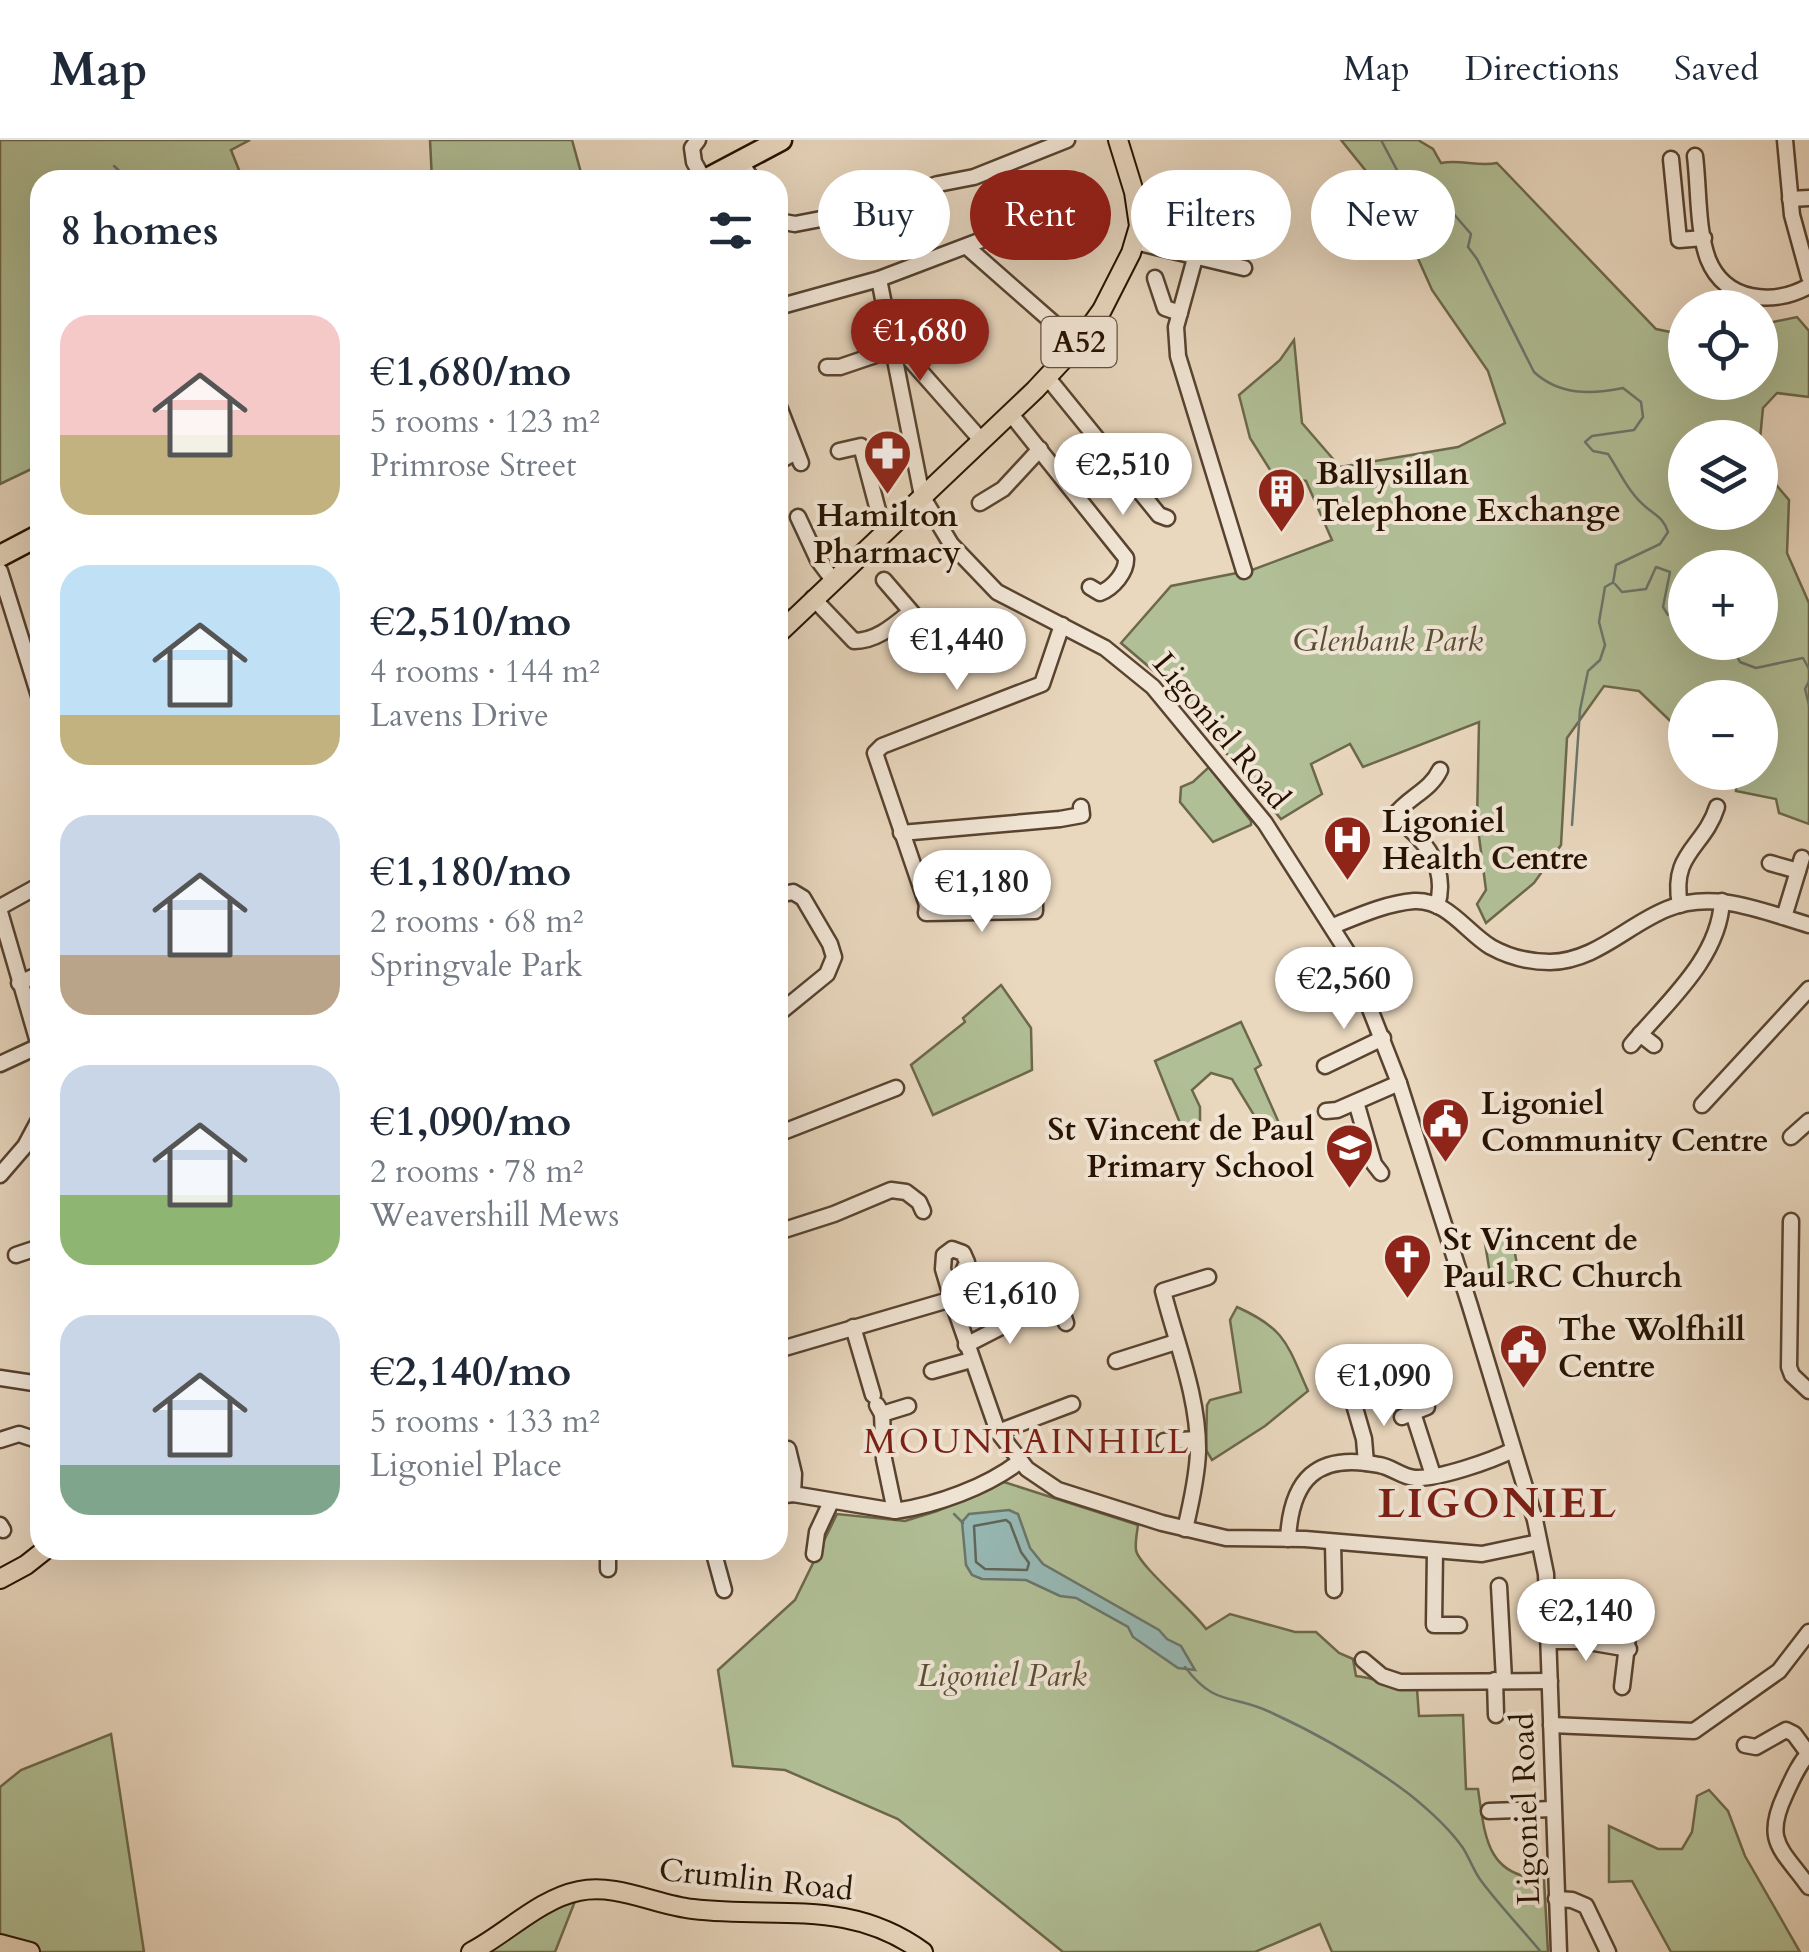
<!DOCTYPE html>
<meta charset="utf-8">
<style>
:root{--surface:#fff;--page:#f2f2f3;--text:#1f2937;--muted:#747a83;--line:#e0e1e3;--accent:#8f2418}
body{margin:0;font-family:Cardo,serif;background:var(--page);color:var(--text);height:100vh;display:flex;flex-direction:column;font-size:38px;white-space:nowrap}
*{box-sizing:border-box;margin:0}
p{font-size:32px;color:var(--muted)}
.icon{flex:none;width:55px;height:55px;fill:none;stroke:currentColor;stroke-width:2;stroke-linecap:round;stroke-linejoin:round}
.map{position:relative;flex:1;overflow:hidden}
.sheet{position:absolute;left:30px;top:30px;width:758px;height:1390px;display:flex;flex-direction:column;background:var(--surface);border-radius:30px;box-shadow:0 10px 40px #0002}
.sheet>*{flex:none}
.guide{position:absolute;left:818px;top:30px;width:840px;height:90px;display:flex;gap:20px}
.fabs{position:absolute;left:1668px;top:150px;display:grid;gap:20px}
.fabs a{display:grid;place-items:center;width:110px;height:110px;border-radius:50%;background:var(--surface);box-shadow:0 10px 40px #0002;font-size:50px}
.price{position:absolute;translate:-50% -85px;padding:0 22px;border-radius:35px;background:#fff;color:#222;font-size:32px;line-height:65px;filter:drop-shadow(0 2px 5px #0008)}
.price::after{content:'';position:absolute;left:50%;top:60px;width:30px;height:22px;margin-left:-15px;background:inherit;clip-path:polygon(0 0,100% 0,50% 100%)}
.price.current{background:var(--accent);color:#fff}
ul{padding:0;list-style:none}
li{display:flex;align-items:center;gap:30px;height:250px;padding:0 30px}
li span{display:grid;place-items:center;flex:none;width:280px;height:200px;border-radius:30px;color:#555}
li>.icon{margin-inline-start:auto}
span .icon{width:120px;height:120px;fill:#fffc;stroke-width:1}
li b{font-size:42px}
h2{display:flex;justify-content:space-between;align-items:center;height:120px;padding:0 30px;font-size:42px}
.chip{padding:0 35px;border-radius:45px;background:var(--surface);box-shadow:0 10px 40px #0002;font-size:35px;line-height:90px}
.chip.current{background:var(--accent);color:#fff}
header{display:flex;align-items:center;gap:60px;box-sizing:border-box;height:140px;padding:0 50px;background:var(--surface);border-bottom:2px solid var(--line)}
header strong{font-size:48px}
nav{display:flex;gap:55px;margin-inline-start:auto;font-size:35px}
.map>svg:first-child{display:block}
.green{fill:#b1bf96;stroke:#6c684b;stroke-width:2.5;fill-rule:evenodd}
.water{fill:#97b9b5;stroke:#6a766d;stroke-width:2.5}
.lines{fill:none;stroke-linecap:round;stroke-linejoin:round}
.shore{stroke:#5f665a;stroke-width:2.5}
.stream{stroke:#6a766d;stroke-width:2.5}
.minor-casing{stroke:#584330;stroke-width:19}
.major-casing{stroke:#271200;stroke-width:22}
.highway-casing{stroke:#271200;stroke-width:25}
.minor{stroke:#f1e5d5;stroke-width:14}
.major{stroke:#e9d7be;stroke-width:18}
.highway{stroke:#e9d7be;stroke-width:20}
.labels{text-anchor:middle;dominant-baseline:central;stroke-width:8;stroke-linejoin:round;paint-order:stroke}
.shield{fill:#f1e5d5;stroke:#645140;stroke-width:2.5}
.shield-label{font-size:30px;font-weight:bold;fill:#271200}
.poi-label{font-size:32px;font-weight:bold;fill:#271200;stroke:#f1e5d5;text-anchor:start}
.park-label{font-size:32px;font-style:italic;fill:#574f34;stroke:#f1e5d5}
.street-label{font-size:32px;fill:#271200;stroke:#f1e5d5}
.neighbourhood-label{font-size:35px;letter-spacing:2.5px;fill:#7a1f14;stroke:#f1e5d5}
.district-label{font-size:42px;font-weight:bold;letter-spacing:2.5px;fill:#7a1f14;stroke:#f1e5d5}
</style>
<header>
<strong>Map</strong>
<nav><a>Map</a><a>Directions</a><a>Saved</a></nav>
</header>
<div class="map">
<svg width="1809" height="1812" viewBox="0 0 1809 1812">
<rect width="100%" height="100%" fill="#e9d7be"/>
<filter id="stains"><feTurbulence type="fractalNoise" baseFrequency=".002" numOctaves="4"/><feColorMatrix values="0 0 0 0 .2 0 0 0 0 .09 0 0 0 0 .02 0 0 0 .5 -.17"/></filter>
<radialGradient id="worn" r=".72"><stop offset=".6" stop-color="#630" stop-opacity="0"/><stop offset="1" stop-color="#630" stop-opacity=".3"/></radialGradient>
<g class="green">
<polygon points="0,0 250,0 231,10 243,40 40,40 40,325 0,344"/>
<polygon points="430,0 572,0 583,40 432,40"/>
<path d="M1341 0H1418L1433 9 1441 23C1461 19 1477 27 1497 23L1656 189 1685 195V242H1760V192L1773 182 1797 177 1809 191V257L1777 253 1763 268 1760 299 1685 298V372H1760V326L1789 360 1787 413 1809 463V684L1779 673 1776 659 1736 651 1737 633 1760 632V558H1685V595L1639 551 1604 546 1567 598 1561 705 1534 743 1486 783 1477 764 1486 750 1477 681 1479 582 1363 627 1350 604 1311 624 1322 654 1281 679 1168 543 1121 503 1171 446 1252 430 1332 400 1306 341 1274 336 1250 298 1239 255 1280 220 1294 200 1302 283 1340 327 1458 307 1505 283 1488 231 1432 150 1395 67ZM1685 428H1760V502H1685Z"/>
<polygon points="1209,627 1251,681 1251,685 1213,702 1180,662 1181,647 1193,642"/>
<polygon points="1001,845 1031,888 1032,930 933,975 911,925 965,882 963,878"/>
<polygon points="1241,882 1261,925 1255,929 1279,983 1263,990 1232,939 1211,933 1192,950 1200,967 1200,987 1186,998 1155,921"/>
<polygon points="1510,1086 1520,1141 1492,1146 1483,1091"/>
<path d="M1237 1167C1286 1189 1287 1204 1308 1251L1265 1286 1212 1320 1206 1310 1207 1265 1210 1260 1241 1252 1230 1180Z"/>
<path d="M1004 1342 1138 1385C1137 1393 1135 1402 1136 1410 1138 1425 1193 1470 1206 1489L1230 1474 1295 1492H1316L1339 1513 1353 1519 1356 1536C1378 1538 1395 1549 1417 1549L1419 1576 1463 1575 1466 1649H1478C1485 1696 1486 1737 1544 1739L1548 1812H1332L1320 1784 1255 1812H1063L898 1679 785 1630 733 1626 718 1530 795 1460 837 1374 905 1381 937 1371Z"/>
<polygon points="111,1594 144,1812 41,1812 0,1803 0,1647 21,1630"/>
<polygon points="1709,1650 1728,1671 1745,1716 1800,1812 1671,1812 1632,1741 1609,1742 1609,1686 1658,1709 1682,1709 1692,1692 1697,1656"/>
<polygon points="579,1751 555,1812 470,1812"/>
</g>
<polygon class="water" points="1009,1370 1018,1374 1030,1408 1043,1424 1159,1490 1167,1499 1181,1506 1195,1530 1178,1528 1133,1497 1128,1487 1076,1458 1060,1456 1026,1440 982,1439 972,1435 966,1425 962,1382 969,1374"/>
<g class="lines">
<polygon class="shore" points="1006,1380 1010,1383 1021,1412 1029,1423 1027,1430 985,1429 976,1422 974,1386"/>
<g class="stream">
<path d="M1381 0 1406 47 1452 72 1471 94 1468 107 1477 119 1534 232C1559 255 1590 255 1623 248L1641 262 1643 277 1634 290 1592 296 1585 302 1593 311 1608 314C1620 332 1629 354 1647 368 1657 376 1664 379 1668 392L1660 404 1616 425 1613 443"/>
<polyline points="114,26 129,40"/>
<polyline points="1615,444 1622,452 1646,449 1656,427 1670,432 1663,467 1668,475 1681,467 1685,459"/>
<polyline points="1709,502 1732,506 1740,522 1756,528 1803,518 1809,529"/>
<polyline points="1809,541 1805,549 1809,565"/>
<polyline points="1572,685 1580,570 1588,531 1600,520 1605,505 1599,482 1605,447 1612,443"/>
<polyline points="954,1374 963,1383"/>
<path d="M1185 1527C1215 1567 1232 1554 1270 1572 1318 1594 1368 1623 1409 1654 1429 1670 1449 1688 1463 1708 1470 1719 1474 1732 1482 1742 1500 1766 1522 1789 1541 1812"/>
</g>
<defs>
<g id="minor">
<polyline points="698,0 692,8 694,22 704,40"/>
<polyline points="1785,0 1792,75 1809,137"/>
<path d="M1695 16C1699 48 1697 89 1708 119 1725 162 1773 166 1809 146"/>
<polyline points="1671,19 1679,100 1704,98"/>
<polyline points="740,20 752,40"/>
<polyline points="1080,42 1082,62 1088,78"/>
<polyline points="1790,59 1809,58"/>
<polyline points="778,81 795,84 852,73 938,44 974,37 1067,0"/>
<polyline points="1135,102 1244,128"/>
<polyline points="967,107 1058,187"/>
<polyline points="1195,118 1176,187 1178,216 1244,431"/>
<polyline points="1155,138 1165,168 1180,173"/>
<polyline points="879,139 922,356 951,404 997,452 1105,508 1153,547 1265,683 1348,813 1399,943 1470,1166 1535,1380 1546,1434 1559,1812"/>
<polyline points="778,167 879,139 1082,62"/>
<polyline points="827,227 840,227 899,207 982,301"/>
<polyline points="1047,237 1159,375 1167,378"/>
<polyline points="778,264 801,323"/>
<path d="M1010 273 1126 418C1127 432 1113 448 1100 453L1090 447"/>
<polyline points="839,311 861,306 884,393"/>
<polyline points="778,322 796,312"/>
<polyline points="980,363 1003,349 1040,309"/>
<polyline points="798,377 818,420 833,440"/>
<polyline points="0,431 40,559"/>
<polyline points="884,440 933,497 953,478"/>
<path d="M813 458 854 501C876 501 893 486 909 473"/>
<polyline points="778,469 786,484"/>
<polyline points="901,693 1060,679 1082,675 1081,667"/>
<polyline points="1770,723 1798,731"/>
<polyline points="778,755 793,752 803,758 830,804 834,817 827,834 778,874"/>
<polyline points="1035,762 1035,771 926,773 927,765 875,613 882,606 1042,544 1062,485"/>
<path d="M1680 765C1670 713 1704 708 1717 667"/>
<path d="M1437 766C1449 727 1424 698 1394 676 1408 657 1430 651 1440 630"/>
<polyline points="0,767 40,745"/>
<polyline points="0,772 40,909"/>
<polyline points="1784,777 1802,718"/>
<path d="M1333 786C1358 776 1387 763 1414 761 1447 759 1466 792 1491 807 1509 817 1530 822 1550 822 1596 821 1627 785 1667 769 1714 749 1764 772 1809 785"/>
<polyline points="19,843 40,834"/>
<polyline points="1640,894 1654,905"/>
<path d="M1631 905C1666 863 1719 819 1722 761"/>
<polyline points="0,924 39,906"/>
<polyline points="1325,926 1383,898"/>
<polyline points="1356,962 1374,1024 1381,1033"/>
<polyline points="1702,965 1809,849"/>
<polyline points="1326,971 1337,970 1399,943"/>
<polyline points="778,994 896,948"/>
<polyline points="1791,997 1809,981"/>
<polyline points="0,1035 25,1006 40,978"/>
<polyline points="1791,1081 1789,1227 1792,1235 1809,1251"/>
<polyline points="778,1092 834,1074 891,1050 906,1052 919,1062 923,1071"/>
<polyline points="16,1115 40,1107"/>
<polyline points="952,1159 967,1122 963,1113 952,1109 944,1115 943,1129 954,1166 998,1292 1027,1329 1058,1350 1162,1383 1226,1398 1305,1399 1482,1414 1539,1402"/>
<polyline points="853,1187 873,1255"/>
<polyline points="966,1205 1050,1162 1060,1166 1066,1183"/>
<polyline points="778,1210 952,1159"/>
<polyline points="1116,1221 1176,1202"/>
<polyline points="932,1231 971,1220"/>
<polyline points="0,1238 40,1244"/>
<polyline points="1353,1261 1364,1299 1366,1323"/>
<polyline points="778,1264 778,1266"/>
<polyline points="1413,1273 1433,1335"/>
<polyline points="882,1274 908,1266"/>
<polyline points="1402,1277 1427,1267"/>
<polyline points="998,1292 1072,1264"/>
<polyline points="0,1300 19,1294 40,1301"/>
<polyline points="1164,1301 1197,1299"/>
<polyline points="788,1309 794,1334 793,1354 895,1371 884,1319 882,1274 877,1265"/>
<polyline points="778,1356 793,1354"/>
<path d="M895 1371C937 1365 986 1347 1019 1322"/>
<polyline points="0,1385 3,1390"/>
<path d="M1185 1389C1191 1364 1197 1338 1198 1312 1199 1258 1176 1202 1163 1151L1208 1137"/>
<path d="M1288 1399C1291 1340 1316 1312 1379 1325 1392 1327 1402 1337 1415 1338 1439 1339 1491 1321 1513 1310"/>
<polyline points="1333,1402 1334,1450"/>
<polyline points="713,1410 724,1450"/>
<polyline points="1435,1411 1434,1485 1459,1485"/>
<polyline points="814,1414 817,1392 831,1362"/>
<polyline points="608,1429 608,1410"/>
<polyline points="1499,1446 1504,1540"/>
<polyline points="1549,1501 1582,1501 1629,1509"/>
<polyline points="1363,1520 1382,1536 1400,1542 1550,1541"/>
<polyline points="1495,1540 1496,1575"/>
<polyline points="1622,1547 1631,1472"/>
<polyline points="1551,1585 1694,1591 1779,1531 1809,1492"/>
<polyline points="1745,1605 1756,1607 1786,1590 1794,1594 1808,1613"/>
<path d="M1809 1613C1798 1625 1792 1640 1785 1655 1763 1702 1782 1709 1809 1747"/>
<polyline points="1489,1671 1553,1669"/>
<polyline points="1556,1759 1572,1760 1586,1766 1608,1812"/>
</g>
<g id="major">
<polyline points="778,494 1035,250 1077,205 1102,170 1131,113 1139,86 1134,52 1118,0"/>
<polyline points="0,1439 26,1425 45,1410"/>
<polyline points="0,1804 30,1812"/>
<path d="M471 1812C506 1794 539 1759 579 1751 616 1743 656 1765 693 1769 777 1779 849 1758 923 1812"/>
</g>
<g id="highway">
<polyline points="705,40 781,0"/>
<polyline points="0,416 40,395"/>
</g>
</defs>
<use href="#minor" class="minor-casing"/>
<use href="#major" class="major-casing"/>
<use href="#highway" class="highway-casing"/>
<use href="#minor" class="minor"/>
<use href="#major" class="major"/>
<use href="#highway" class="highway"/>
</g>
<defs>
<symbol id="pharmacy-pin" viewBox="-11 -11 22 30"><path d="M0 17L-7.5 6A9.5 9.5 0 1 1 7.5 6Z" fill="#8f2418" stroke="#f1e5d5"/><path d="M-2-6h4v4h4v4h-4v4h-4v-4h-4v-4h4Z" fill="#fff"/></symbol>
<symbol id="building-pin" viewBox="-11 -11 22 30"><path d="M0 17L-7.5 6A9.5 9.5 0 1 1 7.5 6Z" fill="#8f2418" stroke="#f1e5d5"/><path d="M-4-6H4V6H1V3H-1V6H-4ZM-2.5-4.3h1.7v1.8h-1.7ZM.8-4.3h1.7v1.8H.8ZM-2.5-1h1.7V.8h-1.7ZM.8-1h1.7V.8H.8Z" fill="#fff"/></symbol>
<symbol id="hospital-pin" viewBox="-11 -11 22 30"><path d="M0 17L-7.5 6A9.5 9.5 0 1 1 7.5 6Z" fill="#8f2418" stroke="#f1e5d5"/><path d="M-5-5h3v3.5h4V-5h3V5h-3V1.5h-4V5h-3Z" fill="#fff"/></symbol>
<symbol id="civic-pin" viewBox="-11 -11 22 30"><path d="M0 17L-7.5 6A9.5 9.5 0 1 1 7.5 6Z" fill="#8f2418" stroke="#f1e5d5"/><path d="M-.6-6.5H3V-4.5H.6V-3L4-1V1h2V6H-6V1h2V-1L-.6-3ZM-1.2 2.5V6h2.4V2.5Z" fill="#fff"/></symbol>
<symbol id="school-pin" viewBox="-11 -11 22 30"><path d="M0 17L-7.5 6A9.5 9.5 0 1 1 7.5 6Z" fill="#8f2418" stroke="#f1e5d5"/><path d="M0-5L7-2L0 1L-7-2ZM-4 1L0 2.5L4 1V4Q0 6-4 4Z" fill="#fff"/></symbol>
<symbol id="church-pin" viewBox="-11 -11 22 30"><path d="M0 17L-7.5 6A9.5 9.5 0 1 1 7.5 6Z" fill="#8f2418" stroke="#f1e5d5"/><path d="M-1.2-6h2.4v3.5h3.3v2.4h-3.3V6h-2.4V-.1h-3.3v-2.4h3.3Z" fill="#fff"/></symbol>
</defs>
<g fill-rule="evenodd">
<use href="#pharmacy-pin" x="860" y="286" width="55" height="75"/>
<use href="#building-pin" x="1254" y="324" width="55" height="75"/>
<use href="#hospital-pin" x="1320" y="672" width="55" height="75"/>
<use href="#civic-pin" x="1418" y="954" width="55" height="75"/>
<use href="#school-pin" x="1322" y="980" width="55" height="75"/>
<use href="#church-pin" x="1380" y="1090" width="55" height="75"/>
<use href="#civic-pin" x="1496" y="1180" width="55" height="75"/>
</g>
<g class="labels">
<rect class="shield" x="1041.5" y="177" width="75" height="50" rx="8"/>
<g class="shield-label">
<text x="1079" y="202">A52</text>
</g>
<g class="poi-label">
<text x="1316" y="334">Ballysillan<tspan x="1316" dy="37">Telephone Exchange</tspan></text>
<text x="887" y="376" text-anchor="middle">Hamilton<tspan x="887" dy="37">Pharmacy</tspan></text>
<text x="1382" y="682">Ligoniel<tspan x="1382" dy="37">Health Centre</tspan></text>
<text x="1481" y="964">Ligoniel<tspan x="1481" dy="37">Community Centre</tspan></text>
<text x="1314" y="990" text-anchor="end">St Vincent de Paul<tspan x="1314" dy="37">Primary School</tspan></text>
<text x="1443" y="1100">St Vincent de<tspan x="1443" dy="37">Paul RC Church</tspan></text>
<text x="1558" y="1190">The Wolfhill<tspan x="1558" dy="37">Centre</tspan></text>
</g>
<g class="park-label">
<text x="1388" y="501">Glenbank Park</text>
<text x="1002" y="1536">Ligoniel Park</text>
</g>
<g class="street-label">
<text transform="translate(1221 591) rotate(50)">Ligoniel Road</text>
<text transform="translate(1526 1669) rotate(-92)">Ligoniel Road</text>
<text transform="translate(756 1740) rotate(6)">Crumlin Road</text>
</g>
<g class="neighbourhood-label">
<text x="1027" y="1302">MOUNTAINHILL</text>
</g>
<g class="district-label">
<text x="1498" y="1363">LIGONIEL</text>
</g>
</g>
<rect width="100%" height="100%" filter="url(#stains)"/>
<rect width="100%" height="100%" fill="url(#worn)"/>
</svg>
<div class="fabs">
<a><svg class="icon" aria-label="locate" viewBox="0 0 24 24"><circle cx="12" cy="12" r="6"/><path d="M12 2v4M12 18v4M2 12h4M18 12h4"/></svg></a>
<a><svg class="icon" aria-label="layers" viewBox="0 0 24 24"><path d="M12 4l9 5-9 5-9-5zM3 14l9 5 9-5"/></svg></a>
<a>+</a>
<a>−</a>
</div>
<b class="price current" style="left:920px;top:244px">€1,680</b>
<b class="price" style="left:1123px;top:378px">€2,510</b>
<b class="price" style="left:957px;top:553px">€1,440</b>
<b class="price" style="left:982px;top:795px">€1,180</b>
<b class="price" style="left:1344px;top:892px">€2,560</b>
<b class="price" style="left:1010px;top:1207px">€1,610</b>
<b class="price" style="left:1384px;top:1289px">€1,090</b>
<b class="price" style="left:1586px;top:1524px">€2,140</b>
<div class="guide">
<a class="chip">Buy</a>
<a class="chip current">Rent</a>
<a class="chip">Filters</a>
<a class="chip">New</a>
</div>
<section class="sheet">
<h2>8 homes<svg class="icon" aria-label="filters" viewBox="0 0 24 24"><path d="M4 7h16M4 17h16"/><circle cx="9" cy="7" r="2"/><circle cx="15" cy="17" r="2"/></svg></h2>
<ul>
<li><span style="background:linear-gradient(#f6c9c9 60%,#c2b280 0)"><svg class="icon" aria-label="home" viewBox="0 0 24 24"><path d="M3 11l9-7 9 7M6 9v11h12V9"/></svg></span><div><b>€1,680/mo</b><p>5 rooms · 123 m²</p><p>Primrose Street</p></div></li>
<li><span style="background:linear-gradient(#bfe0f5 75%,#c2b280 0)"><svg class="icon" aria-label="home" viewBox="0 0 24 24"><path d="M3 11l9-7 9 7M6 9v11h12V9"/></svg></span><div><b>€2,510/mo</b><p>4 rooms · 144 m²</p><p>Lavens Drive</p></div></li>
<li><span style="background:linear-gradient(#c9d6e8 70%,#b9a48a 0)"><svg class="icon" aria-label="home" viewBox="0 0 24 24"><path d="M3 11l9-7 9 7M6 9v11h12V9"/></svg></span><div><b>€1,180/mo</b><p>2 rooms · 68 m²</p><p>Springvale Park</p></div></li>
<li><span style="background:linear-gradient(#c9d6e8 65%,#8fb573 0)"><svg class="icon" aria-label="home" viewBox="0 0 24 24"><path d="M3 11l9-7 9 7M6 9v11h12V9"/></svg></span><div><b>€1,090/mo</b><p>2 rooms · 78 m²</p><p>Weavershill Mews</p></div></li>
<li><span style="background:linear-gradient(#c9d6e8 75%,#7fa58c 0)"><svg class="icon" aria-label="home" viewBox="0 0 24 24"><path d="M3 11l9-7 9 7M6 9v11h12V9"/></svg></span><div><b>€2,140/mo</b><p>5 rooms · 133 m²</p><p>Ligoniel Place</p></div></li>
</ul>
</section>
</div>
